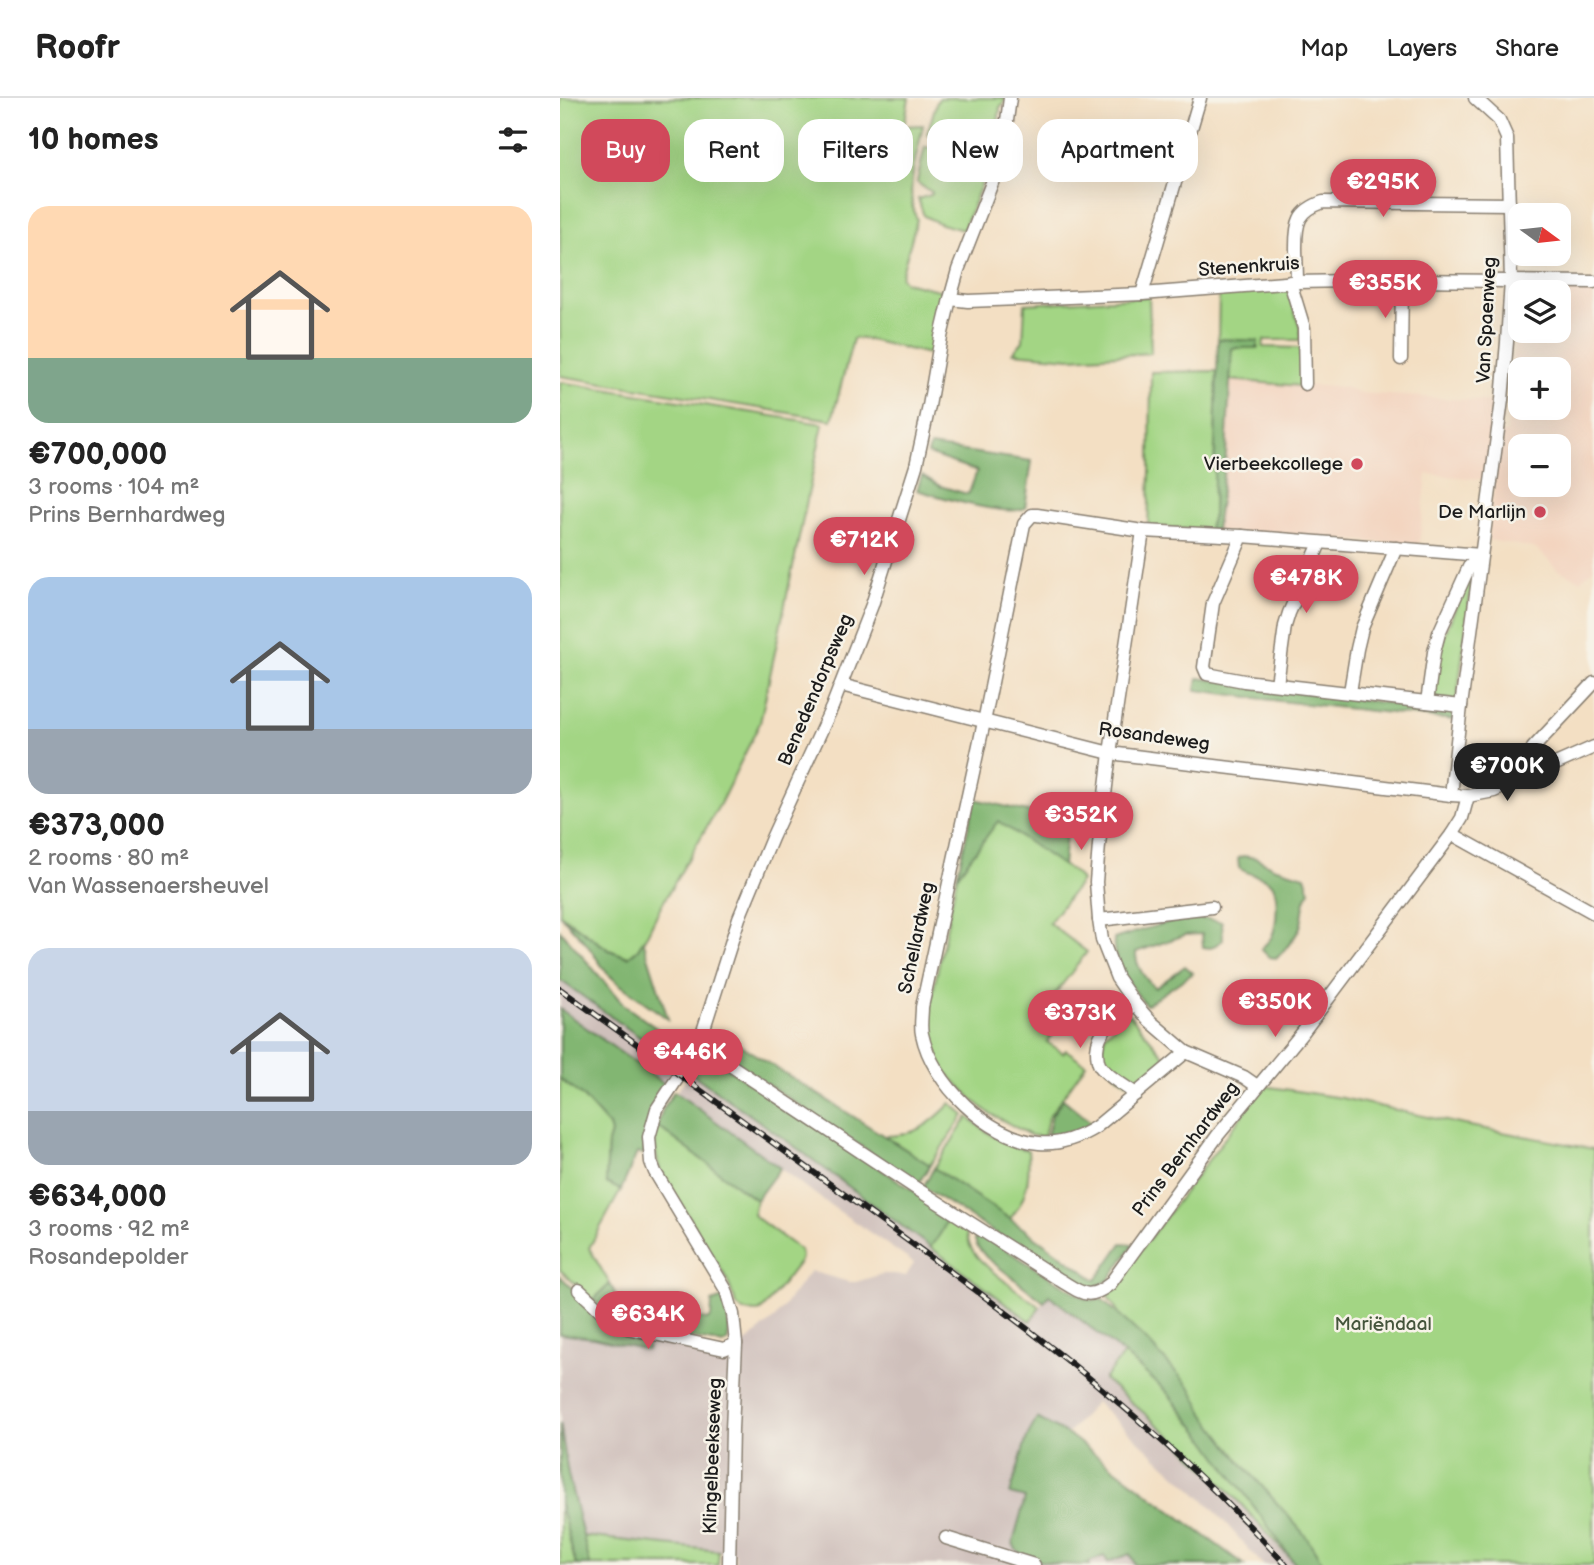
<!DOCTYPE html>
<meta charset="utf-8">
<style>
:root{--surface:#fff;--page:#f6f6f6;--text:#222;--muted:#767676;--line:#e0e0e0;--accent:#d1495b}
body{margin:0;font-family:"Balsamiq Sans",sans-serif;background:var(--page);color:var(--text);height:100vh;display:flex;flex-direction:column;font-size:26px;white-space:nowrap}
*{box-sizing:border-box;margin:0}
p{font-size:23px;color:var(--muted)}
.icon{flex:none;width:38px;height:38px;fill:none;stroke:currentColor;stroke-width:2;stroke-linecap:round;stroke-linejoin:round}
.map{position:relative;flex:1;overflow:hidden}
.sheet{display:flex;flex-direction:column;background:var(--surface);width:560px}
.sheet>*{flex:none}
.top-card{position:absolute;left:21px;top:21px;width:665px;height:63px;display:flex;gap:14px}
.needle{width:46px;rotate:105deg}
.fabs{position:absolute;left:948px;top:105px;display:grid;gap:14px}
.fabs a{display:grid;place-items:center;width:63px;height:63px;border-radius:14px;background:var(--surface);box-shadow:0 7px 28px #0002;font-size:35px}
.price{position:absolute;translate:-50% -60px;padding:0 16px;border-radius:24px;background:var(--accent);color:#fff;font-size:23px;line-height:46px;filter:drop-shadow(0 2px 4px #0008)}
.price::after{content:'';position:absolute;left:50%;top:42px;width:21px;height:16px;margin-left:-10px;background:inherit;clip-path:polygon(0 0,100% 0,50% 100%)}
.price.current{background:#222;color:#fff}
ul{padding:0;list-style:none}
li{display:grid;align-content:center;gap:14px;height:371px;padding:0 28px}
li span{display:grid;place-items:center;height:217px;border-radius:21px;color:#555}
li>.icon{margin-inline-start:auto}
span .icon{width:126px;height:126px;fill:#fffc;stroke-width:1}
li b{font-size:30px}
h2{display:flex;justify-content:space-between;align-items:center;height:84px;padding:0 28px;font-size:30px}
.chip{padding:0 24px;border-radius:21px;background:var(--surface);box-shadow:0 7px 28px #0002;font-size:24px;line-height:63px}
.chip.current{background:var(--accent);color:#fff}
header{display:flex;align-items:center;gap:42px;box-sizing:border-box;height:98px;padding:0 35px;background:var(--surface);border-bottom:2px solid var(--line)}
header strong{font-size:33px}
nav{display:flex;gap:38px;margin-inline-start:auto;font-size:24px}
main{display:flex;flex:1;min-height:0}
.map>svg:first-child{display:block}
.built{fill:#f3d4bf;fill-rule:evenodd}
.industrial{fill:#cfc0bb}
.green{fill:#a3d584;stroke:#607850;stroke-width:2}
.forest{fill:#82b672;stroke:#4f6947;stroke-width:2}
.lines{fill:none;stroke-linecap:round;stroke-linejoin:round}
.minor-casing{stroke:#887e70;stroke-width:15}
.minor{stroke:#fff;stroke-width:12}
.rail-casing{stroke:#1c1c1c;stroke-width:6}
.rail{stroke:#f7f3e8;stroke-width:3.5;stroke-dasharray:10;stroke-linecap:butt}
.poi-dot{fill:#d1495b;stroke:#f7f3e8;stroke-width:2.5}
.labels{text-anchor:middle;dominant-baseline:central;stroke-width:5;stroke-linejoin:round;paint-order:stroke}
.street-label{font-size:19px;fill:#1c1c1c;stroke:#f7f3e8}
.poi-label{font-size:19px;fill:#1c1c1c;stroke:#f7f3e8;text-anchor:end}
.park-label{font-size:19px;fill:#44543b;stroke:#f7f3e8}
</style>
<header>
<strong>Roofr</strong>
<nav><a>Map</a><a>Layers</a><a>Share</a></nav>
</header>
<main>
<section class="sheet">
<h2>10 homes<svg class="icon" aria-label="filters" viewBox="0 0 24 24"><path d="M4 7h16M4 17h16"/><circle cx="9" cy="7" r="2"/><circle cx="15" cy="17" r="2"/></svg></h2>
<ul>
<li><span style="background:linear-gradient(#ffd9b3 70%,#7fa58c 0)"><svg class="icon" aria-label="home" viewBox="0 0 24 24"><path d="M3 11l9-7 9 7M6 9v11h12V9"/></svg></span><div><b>€700,000</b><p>3 rooms · 104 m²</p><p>Prins Bernhardweg</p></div></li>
<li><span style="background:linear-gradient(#a9c7e8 70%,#9aa5b1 0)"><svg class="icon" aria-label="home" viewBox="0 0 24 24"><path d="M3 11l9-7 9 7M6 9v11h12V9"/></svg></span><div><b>€373,000</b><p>2 rooms · 80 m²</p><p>Van Wassenaersheuvel</p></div></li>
<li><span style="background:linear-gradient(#c9d6e8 75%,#9aa5b1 0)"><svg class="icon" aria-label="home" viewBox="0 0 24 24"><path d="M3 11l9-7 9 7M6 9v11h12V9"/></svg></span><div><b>€634,000</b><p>3 rooms · 92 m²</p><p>Rosandepolder</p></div></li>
</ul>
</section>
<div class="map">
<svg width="1034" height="1467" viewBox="0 0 1034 1467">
<rect width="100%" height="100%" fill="#f7f3e8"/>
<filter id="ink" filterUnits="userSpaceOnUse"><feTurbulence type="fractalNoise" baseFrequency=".0143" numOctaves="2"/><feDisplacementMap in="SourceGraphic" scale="14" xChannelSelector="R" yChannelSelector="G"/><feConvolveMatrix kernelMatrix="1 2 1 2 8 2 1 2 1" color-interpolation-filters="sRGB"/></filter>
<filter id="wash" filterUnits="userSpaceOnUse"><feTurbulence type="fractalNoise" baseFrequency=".00686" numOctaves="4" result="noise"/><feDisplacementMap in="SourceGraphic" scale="28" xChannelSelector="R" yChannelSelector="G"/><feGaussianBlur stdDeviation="1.57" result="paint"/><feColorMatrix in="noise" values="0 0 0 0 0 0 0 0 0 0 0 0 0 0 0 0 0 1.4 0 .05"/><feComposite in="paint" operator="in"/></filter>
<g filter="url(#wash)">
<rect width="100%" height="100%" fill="#f3dfc3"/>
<g class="built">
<path d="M966 191H1034V470L1021 482 998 472 976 450 928 442 940 335H947L958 201 961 195V233H999V194H961ZM961 271H999V310H961ZM961 348H999V387H961Z"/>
<polygon points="670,282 788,290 798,295 939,304 928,382 867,376 859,447 656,433 666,356"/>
</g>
<g class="industrial">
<polygon points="0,882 111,961 117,970 106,987 0,911"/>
<polygon points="131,975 234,1048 470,1223 488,1197 564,1256 544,1281 617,1343 670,1394 736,1467 703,1467 652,1410 536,1304 503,1341 566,1443 610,1467 175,1467 175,1455 23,1438 8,1376 0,1325 0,1236 33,1240 87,1252 90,1239 165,1256 184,1246 216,1219 250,1173 289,1184 296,1184 322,1176 335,1176 346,1178 354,1165 270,1107 116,994"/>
</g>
<g class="green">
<path d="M0 0H349L344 28 363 27C358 54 343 95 357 121L341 179 345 184 387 194 373 257 301 240 293 241 272 322 0 278Z"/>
<polygon points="380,0 445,0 444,5 440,9 437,34 432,54 426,75 403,132 381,126 364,118 358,101 371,97 372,94 363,89 357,84 365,49 376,51 377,41 367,36 377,3"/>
<polygon points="727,190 740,230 740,242 704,242 703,249 740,250 740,288 670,282 672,249 698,250 698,243 658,241 659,195"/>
<polygon points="589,199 591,255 510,260 453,255 463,243 465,206"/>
<polygon points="657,273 653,417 648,433 588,428 590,374 591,274"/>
<polygon points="0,284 263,326 200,625 160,706 100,810 88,835 78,851 68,859 49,852 0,816"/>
<polygon points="907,481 912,481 897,602 878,601 874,598 877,556"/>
<polygon points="438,723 516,776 521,783 489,825 527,854 489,904 506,918 487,944 503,955 506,952 526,966 488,1020 484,1039 470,1037 429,1015 413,1002 384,972 379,962 372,939 369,914 397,778"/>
<path d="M569 916 607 961 580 986C566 991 551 971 541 962L545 936Z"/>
<polygon points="0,981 22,998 49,1028 51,1035 48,1045 46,1085 61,1092 29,1150 50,1186 33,1202 0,1172"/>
<polygon points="704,988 782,1000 904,1027 1034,1051 1034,1467 739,1467 698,1414 736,1467 670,1394 617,1343 544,1281 564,1256 606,1293 634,1328 547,1197"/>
<path d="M391 1005 404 1017 370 1067 325 1038C355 1038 371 1026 391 1005Z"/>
<path d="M408 1019C426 1034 444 1048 468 1052 470 1079 468 1099 450 1121L374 1070Z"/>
<path d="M97 1028 196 1102 193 1117 240 1152 241 1158 240 1163 204 1210 198 1214 184 1213 177 1208 166 1179 100 1072C95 1057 94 1043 97 1028Z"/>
<path d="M389 1116 406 1127C407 1135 407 1143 411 1150 420 1168 462 1195 480 1209L470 1223 370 1149C379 1139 384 1129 389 1116Z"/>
<polygon points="0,1405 16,1467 0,1467"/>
<polygon points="23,1438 159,1453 158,1467 30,1467"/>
</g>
<g class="forest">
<polygon points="658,241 698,243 698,250 672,250 666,356 656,432 648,433 653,417"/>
<path d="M370 348 472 363 465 410C449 420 377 398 357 392L362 377 380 388 407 396 409 395 417 373 368 356Z"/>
<polygon points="638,580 895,614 894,622 719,603 636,592"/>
<polygon points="415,701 500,722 497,735 506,737 503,768 438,723 397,778"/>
<path d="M683 758 696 760 713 769 745 778 750 793C742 804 744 814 741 826 738 838 725 851 717 860L709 859 701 851C704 847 710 843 712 838 717 827 720 792 710 784 701 777 688 777 679 770L678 760Z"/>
<polygon points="0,817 49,852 68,859 78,851 83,842 108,921 59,886 47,875 25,844"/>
<path d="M629 821H647L662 824 663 842 651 850 643 849 642 836 625 837 576 854C575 867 585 881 595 890L625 868 633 875 586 907C572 891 551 863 554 841 579 833 603 824 629 821Z"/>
<polygon points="0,832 64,907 127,952 117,970 110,961 0,882"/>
<path d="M0 911 106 987C92 1012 84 1027 84 1056L77 1055 61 1092 46 1085 48 1045 51 1035 49 1028 22 998 0 981Z"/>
<polygon points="180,947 370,1067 358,1086 171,962 171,959"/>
<polygon points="148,964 161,966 389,1116 383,1131 377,1141 370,1149 234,1048 131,975 141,965"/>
<polygon points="114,993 220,1070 196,1102 97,1028 103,1011"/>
<path d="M503 1001 533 1026C519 1032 503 1041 487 1039L492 1017Z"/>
<polygon points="374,1070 450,1121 536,1182 562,1145 574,1146 549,1182 532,1191 520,1189 363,1089"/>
<polygon points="417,1134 526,1201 533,1202 541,1201 544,1203 584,1240 631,1290 645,1317 680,1363 745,1437 764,1467 736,1467 645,1341 606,1293 564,1256 489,1197 484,1204 426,1159 417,1148 415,1142"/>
<polygon points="0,1178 31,1208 90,1239 87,1252 33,1240 0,1236"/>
<path d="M50 1186 57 1199 66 1206 147 1222 151 1220 152 1204 163 1200C167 1214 172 1231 167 1244L163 1246 67 1228 33 1202Z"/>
<path d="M477 1320 512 1339 684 1467H575L570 1456 548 1464 544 1458 529 1464 530 1467C510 1467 459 1467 453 1445L465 1400 450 1396 467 1339Z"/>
<polygon points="0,1325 8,1376 30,1467 16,1467 0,1405"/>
</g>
</g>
<g filter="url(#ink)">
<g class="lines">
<defs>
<g id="minor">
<polyline points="730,184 744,230 745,286"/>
<path d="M737 184C737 172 736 161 736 149 736 124 738 113 763 104L950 106"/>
<polyline points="582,196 640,0"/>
<polyline points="390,201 408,203 582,196 737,184 843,182 1034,184"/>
<polyline points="841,261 842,183"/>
<polyline points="583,433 550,655 539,747 536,784 539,822 542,842 557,880 575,906 590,923 626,954 684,979 697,988"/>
<polyline points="682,438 653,505 644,569 647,576 684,583 901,608"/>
<polyline points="717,586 725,528 729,515 760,445"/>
<polyline points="281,587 550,655 891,697 908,698 934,693 1034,649"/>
<polyline points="790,594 797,551 802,530 836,450"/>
<polyline points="867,604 874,554 879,535 909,469 921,457"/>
<polyline points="976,674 970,656 973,650 1034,585"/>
<polyline points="891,697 901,608 942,302 947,244 951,183 947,40 939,22 915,0"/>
<polyline points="892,736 1034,815"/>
<polyline points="539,822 652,809"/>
<path d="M575 906C559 918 538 929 537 952 537 958 537 963 540 968 548 979 565 988 576 996"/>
<path d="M138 949 164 963 357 1091 500 1182C522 1195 528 1203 550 1186L658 1037 743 934 892 736 902 720 908 698"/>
<path d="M626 954 536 1029C520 1039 499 1047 479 1045 428 1040 372 985 362 936 360 928 362 918 362 909L424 624 464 426 472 417H477L583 433 682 438 921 457"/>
<polyline points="19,1192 51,1222 67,1230 164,1251 176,1246"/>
<polyline points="386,1440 474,1467"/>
<polyline points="169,1467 172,1331 176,1246 173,1216 166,1192 95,1074 91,1064 89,1039 97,1011 138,949 179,820 212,740 272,609 312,507 356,368 369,308 381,239 390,201 398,172 435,77 444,45 450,0"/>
</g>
</defs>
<use href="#minor" class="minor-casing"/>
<use href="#minor" class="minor"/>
<defs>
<path id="rail" d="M0 891C105 966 209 1042 314 1118 388 1172 463 1225 534 1284 602 1340 666 1401 726 1467"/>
</defs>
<use href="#rail" class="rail-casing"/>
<use href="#rail" class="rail"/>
</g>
</g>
<g class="poi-dot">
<circle cx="797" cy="366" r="7"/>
<circle cx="980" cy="414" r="7"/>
</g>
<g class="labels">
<g class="street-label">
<text transform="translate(689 169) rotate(-4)">Stenenkruis</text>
<text transform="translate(927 222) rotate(-87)">Van Spaenweg</text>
<text transform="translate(256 592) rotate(-67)">Benedendorpsweg</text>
<text transform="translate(594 639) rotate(8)">Rosandeweg</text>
<text transform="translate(357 840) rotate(-78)">Schellardweg</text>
<text transform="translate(626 1051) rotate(-53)">Prins Bernhardweg</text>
<text transform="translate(153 1358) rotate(-88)">Klingelbeekseweg</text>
</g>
<g class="poi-label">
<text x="783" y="366">Vierbeekcollege</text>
<text x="966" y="414">De Marlijn</text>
</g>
<g class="park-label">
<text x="823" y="1226">Mariëndaal</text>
</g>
</g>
</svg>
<div class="fabs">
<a><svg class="needle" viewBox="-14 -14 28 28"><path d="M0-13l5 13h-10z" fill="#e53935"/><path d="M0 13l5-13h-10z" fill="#767676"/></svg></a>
<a><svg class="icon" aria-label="layers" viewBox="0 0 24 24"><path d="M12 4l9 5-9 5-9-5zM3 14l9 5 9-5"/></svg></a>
<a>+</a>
<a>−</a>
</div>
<b class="price" style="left:823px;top:121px">€295K</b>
<b class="price" style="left:825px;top:222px">€355K</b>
<b class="price" style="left:304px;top:479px">€712K</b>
<b class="price" style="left:746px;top:517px">€478K</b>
<b class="price current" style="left:947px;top:705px">€700K</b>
<b class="price" style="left:521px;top:754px">€352K</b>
<b class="price" style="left:715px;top:941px">€350K</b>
<b class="price" style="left:520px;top:952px">€373K</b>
<b class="price" style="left:130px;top:991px">€446K</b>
<b class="price" style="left:88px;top:1253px">€634K</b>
<div class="top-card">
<a class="chip current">Buy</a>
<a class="chip">Rent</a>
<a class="chip">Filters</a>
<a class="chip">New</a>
<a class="chip">Apartment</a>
</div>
</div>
</main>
